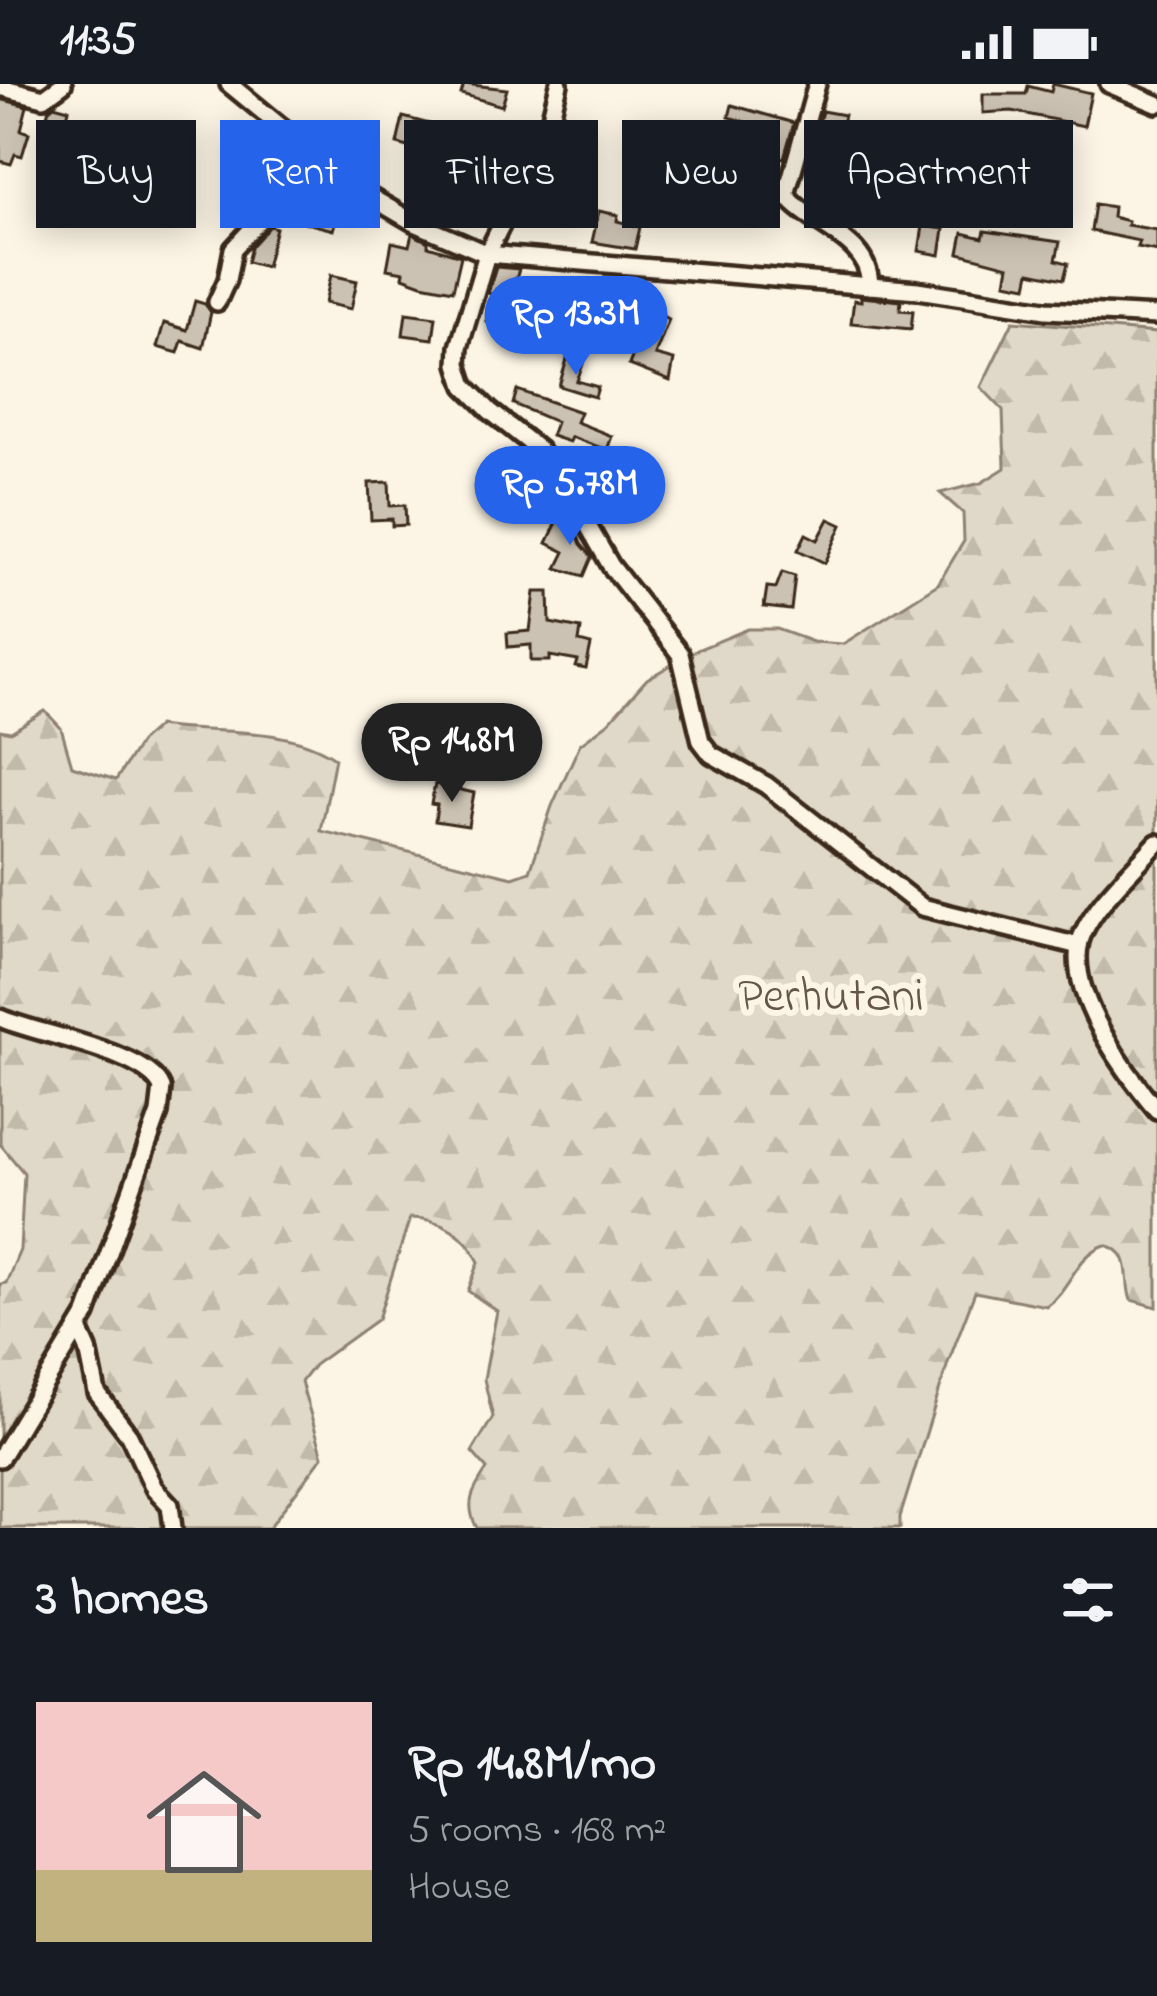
<!DOCTYPE html>
<meta charset="utf-8">
<style>
:root{--surface:#171b24;--page:#20242c;--text:#f1f3f6;--muted:#9ea1a6;--accent:#2563eb}
body{margin:0;font-family:"Indie Flower",sans-serif;background:var(--page);color:var(--text);height:100vh;display:flex;flex-direction:column;font-size:45px;white-space:nowrap}
*{box-sizing:border-box;margin:0}
p{font-size:39px;color:var(--muted)}
.icon{flex:none;width:66px;height:66px;fill:none;stroke:currentColor;stroke-width:2;stroke-linecap:round;stroke-linejoin:round}
.map{position:relative;height:1444px;overflow:hidden}
.side{display:flex;flex-direction:column;background:var(--surface);flex:1}
.side>*{flex:none}
.guide{position:absolute;left:36px;top:36px;width:1086px;height:108px;display:flex;gap:24px}
.price{position:absolute;translate:-50% -102px;padding:0 27px;border-radius:42px;background:var(--accent);color:#fff;font-size:39px;line-height:78px;filter:drop-shadow(0 3px 6px #0008)}
.price::after{content:'';position:absolute;left:50%;top:72px;width:36px;height:27px;margin-left:-18px;background:inherit;clip-path:polygon(0 0,100% 0,50% 100%)}
.price.selected{background:#222;color:#fff}
ul{padding:0;list-style:none}
li{display:flex;align-items:center;gap:36px;height:300px;padding:0 36px}
li span{display:grid;place-items:center;flex:none;width:336px;height:240px;border-radius:0px;color:#555}
li>.icon{margin-inline-start:auto}
span .icon{width:144px;height:144px;fill:#fffc;stroke-width:1}
li b{font-size:51px}
h2{display:flex;justify-content:space-between;align-items:center;height:144px;padding:0 36px;font-size:51px}
.tag{padding:0 42px;border-radius:0px;background:var(--surface);box-shadow:0 6px 30px #0003;font-size:42px;line-height:108px}
.tag.selected{background:var(--accent);color:#fff}
.status{display:flex;justify-content:space-between;align-items:center;height:84px;padding:0 60px;background:var(--surface);direction:ltr}
.status svg{height:33px;fill:currentColor}
.map>svg:first-child{display:block}
.forest{fill:url(#forest-firs);stroke:#8e8173;stroke-width:3}
.building{fill:#ccc2b3;stroke:#3b2a1e;stroke-width:3}
.lines{fill:none;stroke-linecap:round;stroke-linejoin:round}
.minor-casing{stroke:#3b2a1e;stroke-width:24}
.minor{stroke:#fcf5e5;stroke-width:15}
.labels{text-anchor:middle;dominant-baseline:central;stroke-width:12;stroke-linejoin:round;paint-order:stroke}
.park-label{font-size:48px;fill:#645648;stroke:#fcf5e5}
</style>
<div class="status"><b>11:35</b><svg viewBox="0 0 49 12"><path d="M0 12V9h3v3zM5 12V6h3v6zM10 12V3h3v9zM15 12V0h3v12zM26 1h20v11H26zM47 4h2v5h-2z"/></svg></div>
<div class="map">
<svg width="1157" height="1444" viewBox="0 0 1157 1444">
<defs>
<pattern id="forest-firs" width="22" height="20" patternUnits="userSpaceOnUse" patternTransform="scale(3)"><rect width="22" height="20" fill="#e0d8c8"/><path d="M5 1l3.5 6h-7zM16 11l3.5 6h-7z" fill="#c1baab"/></pattern>
</defs>
<rect width="100%" height="100%" fill="#fcf5e5"/>
<filter id="ink" filterUnits="userSpaceOnUse"><feTurbulence type="fractalNoise" baseFrequency=".00833" numOctaves="2"/><feDisplacementMap in="SourceGraphic" scale="24" xChannelSelector="R" yChannelSelector="G"/><feConvolveMatrix kernelMatrix="1 2 1 2 8 2 1 2 1" color-interpolation-filters="sRGB"/></filter>
<g filter="url(#ink)">
<path class="forest" d="M1013 237 1157 249V1223L1131 1216C1123 1195 1135 1168 1105 1161 1075 1172 1071 1205 1046 1222L975 1208 948 1279 900 1433V1444H477C464 1420 473 1406 487 1385L472 1368 493 1333 484 1295 497 1227 468 1207 479 1178C466 1150 442 1134 410 1134L378 1235 314 1281 301 1298 323 1372 269 1444H0V1200L6 1199 20 1166 24 1089 0 1060V646L11 648 45 627 61 644 72 682 116 696 140 658 158 642C215 651 286 640 335 674L321 747 513 793 530 787 552 722 580 660 608 639 647 595 699 565 748 545H777L813 558 843 560 938 500 964 457 963 429 940 409 981 399 1005 384 1003 326 981 303Z"/>
<g class="building">
<polygon points="464,0 507,5 502,22 461,10"/>
<polygon points="1053,0 1091,9 1084,42 1012,27 983,29 983,10 1026,10 1028,2 1051,8"/>
<polygon points="0,15 27,22 21,46 29,49 22,72 15,70 11,80 0,77"/>
<polygon points="54,21 69,25 66,37 76,40 70,59 41,51 49,25"/>
<polygon points="732,21 794,39 784,74 753,69 755,41 729,33"/>
<polygon points="822,27 844,31 842,40 870,47 867,62 880,64 877,81 863,80 861,89 846,85 849,71 837,68 839,58 815,53"/>
<polygon points="403,33 430,40 423,67 397,60"/>
<polygon points="486,72 511,79 502,113 488,142 471,136 475,124 443,116 451,89 480,96"/>
<polygon points="315,103 343,110 333,146 306,139"/>
<polygon points="1095,120 1113,123 1112,133 1128,137 1127,141 1157,146 1157,167 1137,163 1139,157 1091,147"/>
<polygon points="599,127 618,131 617,137 640,143 635,165 592,158"/>
<polygon points="270,142 276,144 266,183 247,178 251,163"/>
<polygon points="923,142 944,145 940,171 919,167"/>
<polygon points="985,147 1060,158 1056,176 1068,179 1064,195 1030,188 1027,202 1006,198 1009,182 959,169 963,149 983,154"/>
<polygon points="412,150 428,158 428,162 461,172 453,206 422,200 403,193 404,188 387,185 392,158 409,162"/>
<polygon points="496,183 519,185 513,206 540,212 537,227 504,214 497,240 486,237 493,211 488,209"/>
<polygon points="331,191 357,197 351,225 325,219"/>
<polygon points="577,206 592,211 582,242 558,235 563,215 573,217"/>
<polygon points="861,213 901,217 900,226 913,227 911,245 851,239 854,216 861,217"/>
<polygon points="195,217 205,220 211,228 203,264 182,257 178,269 157,263 164,239 187,246"/>
<polygon points="649,227 669,235 655,271 674,276 670,297 629,281 640,252 619,245 625,228 646,235"/>
<polygon points="406,229 436,233 433,255 403,251"/>
<polygon points="568,272 584,277 577,297 598,303 595,313 559,302"/>
<polygon points="517,306 580,328 576,338 612,352 607,366 571,353 569,358 551,352 556,338 513,320"/>
<polygon points="532,391 549,401 542,420 524,413"/>
<polygon points="389,398 390,422 405,421 406,441 392,442 392,435 371,436 369,399"/>
<polygon points="560,432 572,437 581,460 592,473 584,492 557,484 565,468 547,459"/>
<polygon points="829,435 842,441 825,479 798,466 806,450 818,456"/>
<polygon points="782,488 795,492 791,526 764,523 767,503 776,504"/>
<polygon points="535,508 549,508 550,539 581,545 579,558 591,561 586,585 576,583 578,577 550,572 550,577 531,577 531,561 508,563 507,549 530,547"/>
<polygon points="435,700 474,709 468,742 435,737 437,721 431,720"/>
</g>
<g class="lines">
<defs>
<g id="minor">
<polyline points="229,0 357,105 413,138 487,170 918,206 1046,226 1157,232"/>
<polyline points="559,0 547,49 487,170 459,263 458,280 465,302 490,327 539,366 567,405 611,482 680,570 701,657 711,670 766,701 922,823 1079,862"/>
<path d="M817 0 786 111C812 144 869 153 870 202"/>
<polyline points="1109,0 1157,20"/>
<polyline points="0,3 44,14 63,0"/>
<polyline points="217,218 227,196 233,165 285,109 303,62"/>
<path d="M1157 759C1134 785 1085 828 1079 862 1070 914 1126 989 1157 1026"/>
<path d="M0 934C35 950 148 968 162 1004L159 1029 87 1230 0 1374"/>
<polyline points="79,1245 88,1265 97,1309 129,1351 154,1404 170,1421 173,1444"/>
</g>
</defs>
<use href="#minor" class="minor-casing"/>
<use href="#minor" class="minor"/>
</g>
</g>
<g class="labels">
<g class="park-label">
<text x="831" y="914">Perhutani</text>
</g>
</g>
</svg>
<b class="price" style="left:576px;top:294px">Rp 13.3M</b>
<b class="price" style="left:570px;top:464px">Rp 5.78M</b>
<b class="price selected" style="left:452px;top:721px">Rp 14.8M</b>
<div class="guide">
<a class="tag">Buy</a>
<a class="tag selected">Rent</a>
<a class="tag">Filters</a>
<a class="tag">New</a>
<a class="tag">Apartment</a>
</div>
</div>
<section class="side">
<h2>3 homes<svg class="icon" aria-label="filters" viewBox="0 0 24 24"><path d="M4 7h16M4 17h16"/><circle cx="9" cy="7" r="2"/><circle cx="15" cy="17" r="2"/></svg></h2>
<ul>
<li><span style="background:linear-gradient(#f6c9c9 70%,#c2b280 0)"><svg class="icon" aria-label="home" viewBox="0 0 24 24"><path d="M3 11l9-7 9 7M6 9v11h12V9"/></svg></span><div><b>Rp 14.8M/mo</b><p>5 rooms · 168 m²</p><p>House</p></div></li>
</ul>
</section>
